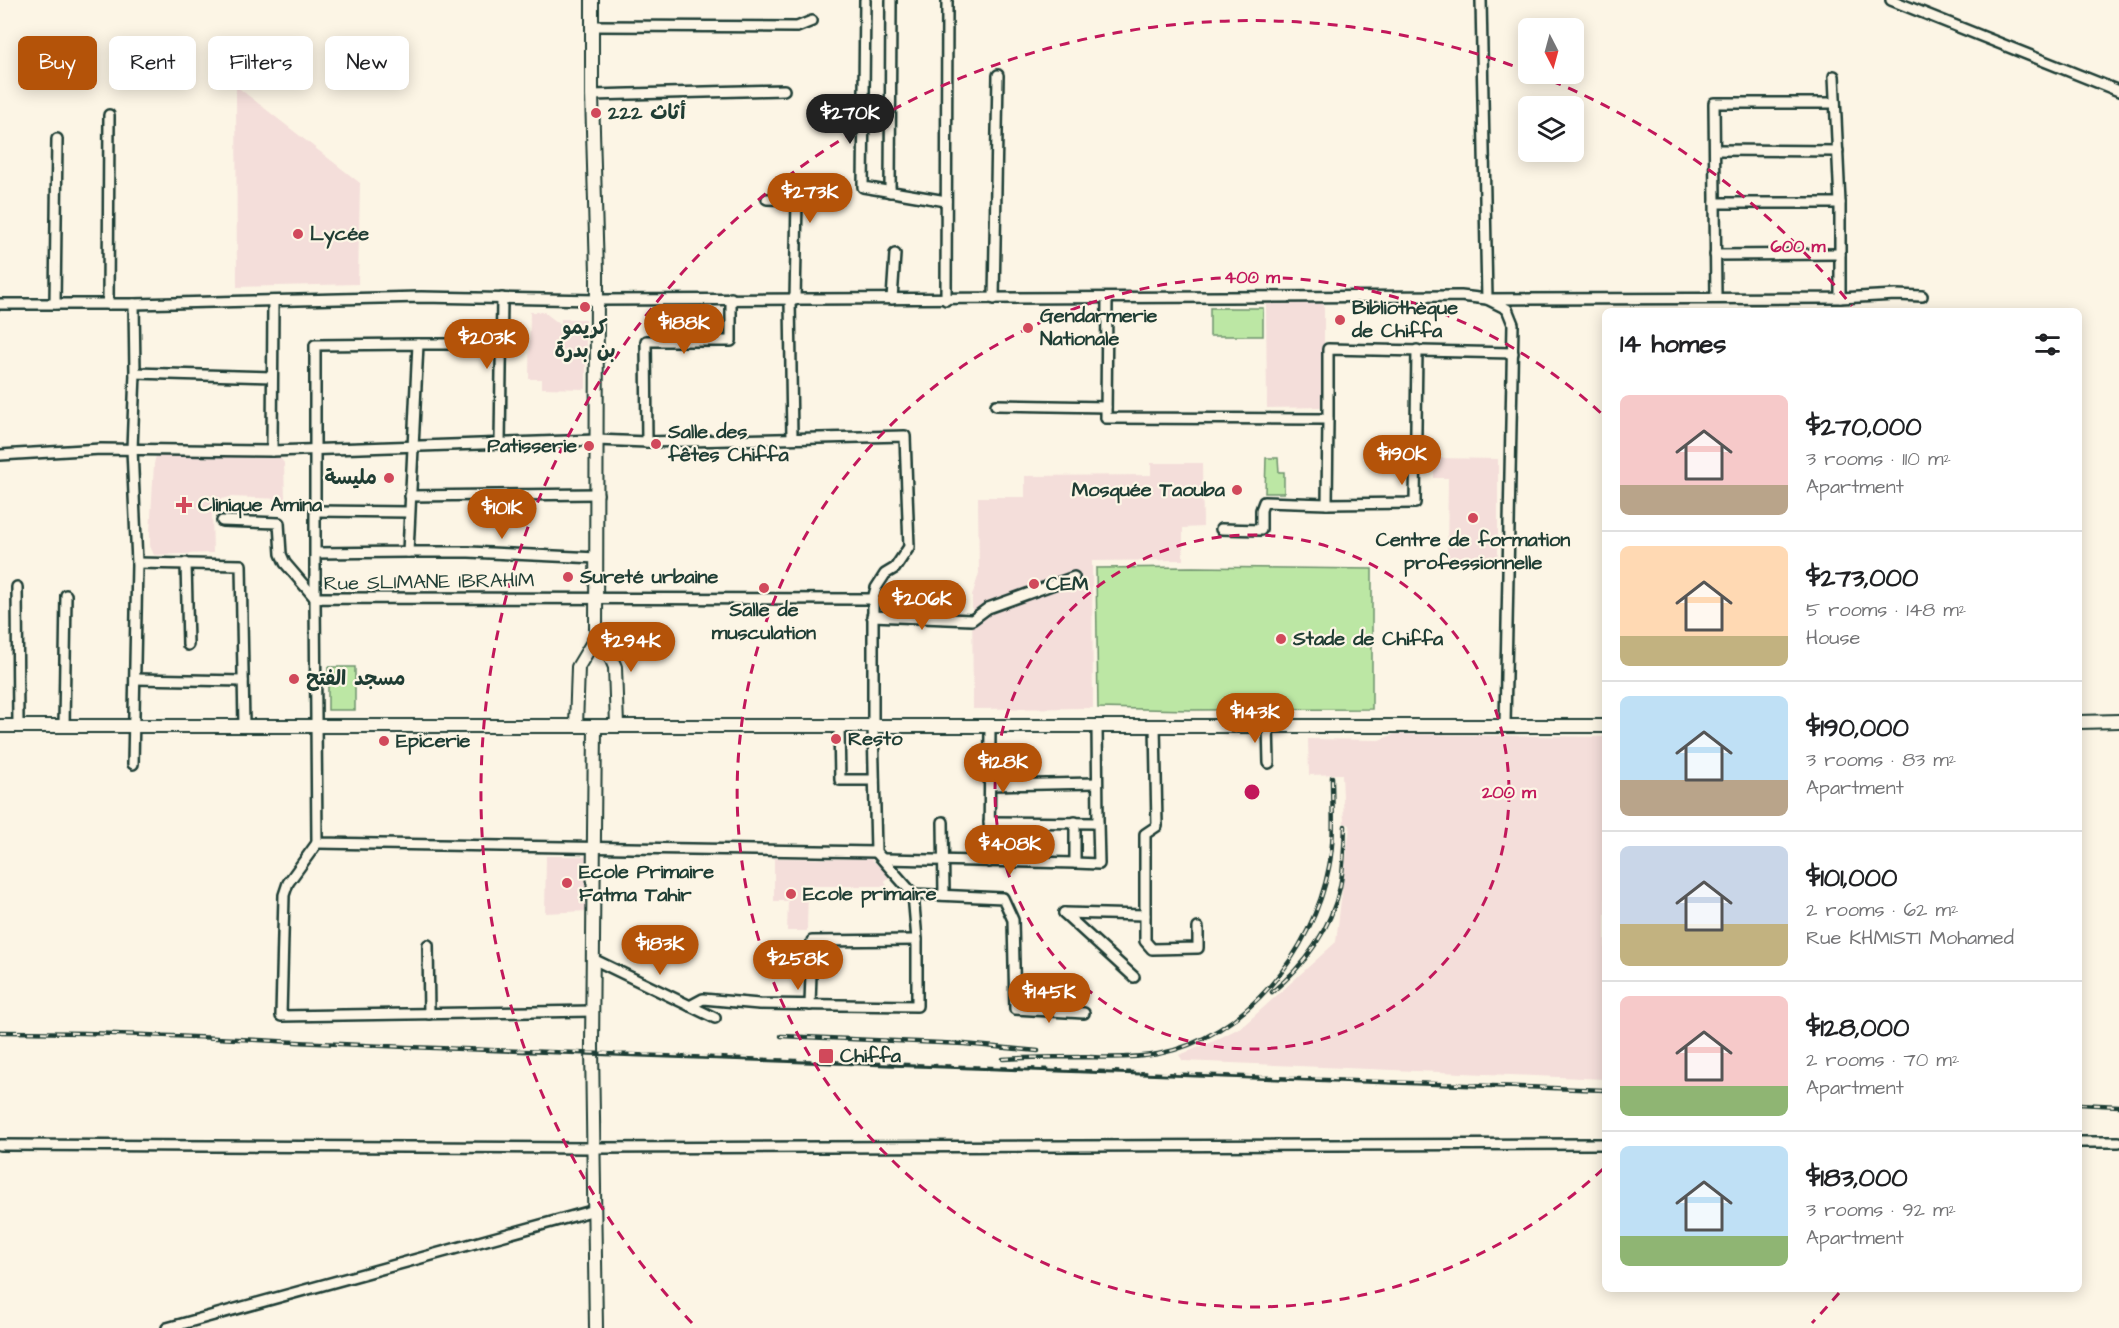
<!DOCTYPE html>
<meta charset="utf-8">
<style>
:root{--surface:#fff;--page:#f2f2f2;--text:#202124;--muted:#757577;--line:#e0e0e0;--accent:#b45309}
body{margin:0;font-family:"Architects Daughter","Playpen Sans Arabic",sans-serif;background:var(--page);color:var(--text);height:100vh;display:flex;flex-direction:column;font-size:22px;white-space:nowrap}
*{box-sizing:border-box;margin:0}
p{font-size:20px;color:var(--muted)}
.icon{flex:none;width:33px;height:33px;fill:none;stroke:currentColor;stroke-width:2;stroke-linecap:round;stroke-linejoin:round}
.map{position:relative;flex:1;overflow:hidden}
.side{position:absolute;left:1602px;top:308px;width:480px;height:984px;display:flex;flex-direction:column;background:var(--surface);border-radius:9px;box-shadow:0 3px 15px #0003}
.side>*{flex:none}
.guide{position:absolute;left:18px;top:36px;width:570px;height:54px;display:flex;gap:12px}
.needle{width:39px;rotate:174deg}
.tools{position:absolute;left:1518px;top:18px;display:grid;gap:12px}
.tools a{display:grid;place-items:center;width:66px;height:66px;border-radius:9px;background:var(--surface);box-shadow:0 3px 15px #0003;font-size:30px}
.price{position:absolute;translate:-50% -51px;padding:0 14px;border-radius:21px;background:var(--accent);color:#fff;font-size:20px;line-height:39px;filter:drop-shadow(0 2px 3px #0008)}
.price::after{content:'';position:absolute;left:50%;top:36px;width:18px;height:14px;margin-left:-9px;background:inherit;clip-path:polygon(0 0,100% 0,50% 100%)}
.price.on{background:#222;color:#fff}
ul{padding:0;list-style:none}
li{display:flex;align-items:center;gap:18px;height:150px;padding:0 18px}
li+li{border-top:2px solid var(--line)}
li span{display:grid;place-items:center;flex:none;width:168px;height:120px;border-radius:9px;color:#555}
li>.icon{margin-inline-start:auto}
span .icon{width:72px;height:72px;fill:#fffc;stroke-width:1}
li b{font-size:26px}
h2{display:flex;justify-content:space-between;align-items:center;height:72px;padding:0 18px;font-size:26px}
.chip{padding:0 21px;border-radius:9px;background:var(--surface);box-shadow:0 3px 15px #0003;font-size:21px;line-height:54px}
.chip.on{background:var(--accent);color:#fff}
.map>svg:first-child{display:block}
.built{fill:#f4deda}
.green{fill:#bce7a4;stroke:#6e926c;stroke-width:1.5}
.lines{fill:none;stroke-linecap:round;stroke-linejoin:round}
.minor-casing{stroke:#1f3d34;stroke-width:14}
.major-casing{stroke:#1f3d34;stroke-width:16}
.minor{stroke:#fcf5e5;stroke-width:9}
.major{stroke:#fcf5e5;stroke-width:12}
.rail-casing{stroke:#1f3d34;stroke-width:4.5}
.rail{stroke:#fcf5e5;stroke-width:2;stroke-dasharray:7;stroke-linecap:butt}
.ring{fill:none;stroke:#c2185b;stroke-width:3;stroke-dasharray:10 8}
.poi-dot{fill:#d1495b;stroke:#fcf5e5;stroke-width:2}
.labels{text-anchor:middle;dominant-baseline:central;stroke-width:4.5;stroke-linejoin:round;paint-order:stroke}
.poi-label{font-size:20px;font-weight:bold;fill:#1f3d34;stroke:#fcf5e5;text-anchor:start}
.street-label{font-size:20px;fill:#1f3d34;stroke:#fcf5e5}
.centre{fill:#c2185b;stroke:#fcf5e5;stroke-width:3}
.ring-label{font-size:18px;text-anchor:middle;font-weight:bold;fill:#c2185b;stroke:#fcf5e5;stroke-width:4.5;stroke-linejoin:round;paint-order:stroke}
</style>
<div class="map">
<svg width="2119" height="1328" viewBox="0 0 2119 1328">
<rect width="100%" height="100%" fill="#fcf5e5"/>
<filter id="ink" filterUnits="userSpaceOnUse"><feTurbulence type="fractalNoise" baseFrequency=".0167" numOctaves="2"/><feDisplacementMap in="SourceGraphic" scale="12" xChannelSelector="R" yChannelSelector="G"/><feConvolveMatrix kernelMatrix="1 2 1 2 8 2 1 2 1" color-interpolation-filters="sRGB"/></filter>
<g filter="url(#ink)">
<g class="built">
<polygon points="236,86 360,183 358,284 237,287"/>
<polygon points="1324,303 1324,407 1267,408 1266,304"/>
<polygon points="530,312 544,312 561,325 561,319 586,319 586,389 542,388 542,379 529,379"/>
<polygon points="157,451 278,455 284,463 285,499 229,497 218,500 212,511 213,553 154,555 150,546 150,533 154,464"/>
<polygon points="1434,458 1498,459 1498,558 1447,558 1448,478 1434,478"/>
<polygon points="1151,463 1202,463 1203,527 1183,528 1183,560 1092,561 1093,708 973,709 972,596 979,573 978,497 1025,497 1025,476 1151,475"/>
<polygon points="1395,734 1605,737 1605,1079 1183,1061 1179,1055 1210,1043 1243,1026 1336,942 1350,825 1344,823 1342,774 1309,775 1308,739 1379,740"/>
<polygon points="546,856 588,856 588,911 545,913"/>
<polygon points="774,858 871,859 890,876 885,881 887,886 808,886 807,931 787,931 788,901 774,901"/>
</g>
<g class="green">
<rect x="1210" y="308" width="53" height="28"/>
<polygon points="1266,458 1278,458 1279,472 1284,472 1284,493 1265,493"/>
<polygon points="1192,567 1372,569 1372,709 1190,710 1098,708 1096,568"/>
<rect x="328" y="667" width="27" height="43"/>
</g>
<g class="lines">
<defs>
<g id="minor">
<polyline points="865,0 863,187 946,201"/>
<polyline points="1481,0 1487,299 1840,298 1840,203 1834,76"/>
<polyline points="1891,0 2119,91"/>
<polyline points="592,26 797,27 812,21"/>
<polyline points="592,95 784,90"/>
<polyline points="1715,150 1838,151"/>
<polyline points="890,192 891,0"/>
<polyline points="767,199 797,200 795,300"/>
<polyline points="1715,203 1840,203"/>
<polyline points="1715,255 1840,254"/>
<polyline points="1107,298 1106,418 1328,419 1328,349 1513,353"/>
<polyline points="1716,298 1714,103 1835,103"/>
<polyline points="1840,298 1896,295 1922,296"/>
<polyline points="892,299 895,254"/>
<polyline points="994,299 998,75"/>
<polyline points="790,300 792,438"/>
<polyline points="946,300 947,0"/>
<polyline points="0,304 134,304 421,297 597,300 1461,296 1487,299 1507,309 1513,324 1505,725"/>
<polyline points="55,304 57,139"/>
<polyline points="108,304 109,115"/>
<polyline points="418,344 453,344"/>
<polyline points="135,373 272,377"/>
<polyline points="996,405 1106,407"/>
<polyline points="1328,419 1327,504 1415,503 1417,350"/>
<polyline points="647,442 646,341 731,341 731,298"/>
<polyline points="500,443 502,298"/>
<polyline points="272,451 273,301"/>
<polyline points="0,455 101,449 272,451 596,440 647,442 905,436 909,547 895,568 885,574 876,588 873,599 873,726 876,852 317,843 315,598 873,599"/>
<polyline points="410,496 598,494"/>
<polyline points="315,511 409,512"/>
<polyline points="222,521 279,523 281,554 285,563 315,598"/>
<polyline points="1221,529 1261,530 1261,510 1264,502 1327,504"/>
<polyline points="408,552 469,552 597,558"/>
<polyline points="137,563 241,565 244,726"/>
<polyline points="186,563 188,645"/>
<polyline points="17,587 18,726"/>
<polyline points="315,598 315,345 418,344 408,552 316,553"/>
<polyline points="872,616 972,620 988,608 1074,577"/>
<polyline points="135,679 243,681"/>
<polyline points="1155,725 1157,826 1145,834 1145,941 1152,949 1198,948 1198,928"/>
<polyline points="1268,725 1269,763"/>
<polyline points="64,726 66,595"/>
<polyline points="839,726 840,780 874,780"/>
<polyline points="133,764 137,563 132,449 135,373 134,304"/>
<polyline points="990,785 1097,783"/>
<polyline points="943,822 944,895"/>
<polyline points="989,822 1098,823 1097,726"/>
<polyline points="317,843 288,883 284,895 281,1016 593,1011"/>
<polyline points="884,859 1075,863 1075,822"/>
<polyline points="989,862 990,726"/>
<polyline points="1075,863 1099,864 1098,823"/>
<polyline points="913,894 1003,898 1013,920 1015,1009 1084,1013"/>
<polyline points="1064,913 1134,977"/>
<polyline points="1064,913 1145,915"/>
<polyline points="428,945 429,1014"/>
<polyline points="593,959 715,1018"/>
<polyline points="810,1005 812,941 917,940"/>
<polyline points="690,1006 703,999 759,1004 917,1006 917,940 913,894 876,852"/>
<polyline points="2079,1142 2119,1142"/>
<polyline points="0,1145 594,1148 1605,1144"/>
<polyline points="167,1328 595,1210"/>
</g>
<g id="major">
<polyline points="592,0 592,95 597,273 596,637 608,651 615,667 617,726"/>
<polyline points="2079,722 2119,721"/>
<polyline points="0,726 1605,726"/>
<polyline points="576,726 578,667 596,637"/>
<polyline points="595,726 592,1047 596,1328"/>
</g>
</defs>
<use href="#minor" class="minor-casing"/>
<use href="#major" class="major-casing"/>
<use href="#minor" class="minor"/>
<use href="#major" class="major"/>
<defs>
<g id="rail">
<path d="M1272 992C1304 966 1331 929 1340 887 1344 867 1344 846 1345 826"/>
<path d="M0 1032C145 1032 290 1043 436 1048 825 1059 1215 1074 1605 1090"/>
<polyline points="781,1036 964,1044 1038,1051"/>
<path d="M1003 1059C1032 1057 1061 1057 1090 1057 1112 1058 1135 1058 1158 1054 1245 1037 1313 952 1329 867 1335 838 1332 806 1332 777"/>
<polyline points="2079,1104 2119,1106"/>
</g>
</defs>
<use href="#rail" class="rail-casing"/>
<use href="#rail" class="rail"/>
</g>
</g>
<g class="ring">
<circle cx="1252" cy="792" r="257"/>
<path d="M1603 1169A515 515 0 1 1 1603 415"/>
<path d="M1839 1293A772 772 0 0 1 1812 1323M692 1323A772 772 0 0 1 1522 69M1535 74A772 772 0 0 1 1852 306"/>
</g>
<g class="poi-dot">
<circle cx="596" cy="113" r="6"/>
<circle cx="298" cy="234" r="6"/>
<circle cx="585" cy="307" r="6"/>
<circle cx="1340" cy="320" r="6"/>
<circle cx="1028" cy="328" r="6"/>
<circle cx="656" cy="444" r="6"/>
<circle cx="589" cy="446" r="6"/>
<circle cx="389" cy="478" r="6"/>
<circle cx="1237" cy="490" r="6"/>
<path d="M181 496h6v6h6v6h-6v6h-6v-6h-6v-6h6z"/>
<circle cx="1473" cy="518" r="6"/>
<circle cx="568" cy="577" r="6"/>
<circle cx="1034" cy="584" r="6"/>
<circle cx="764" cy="588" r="6"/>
<circle cx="1281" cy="639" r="6"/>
<circle cx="294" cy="679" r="6"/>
<circle cx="836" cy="739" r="6"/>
<circle cx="384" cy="741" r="6"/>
<circle cx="567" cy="883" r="6"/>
<circle cx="791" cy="894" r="6"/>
<rect x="818" y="1048" width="16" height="16" rx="3"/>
</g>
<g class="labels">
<g class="poi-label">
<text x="608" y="113">أثاث 222</text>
<text x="310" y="234">Lycée</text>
<text x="1352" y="308">Bibliothèque<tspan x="1352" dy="23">de Chiffa</tspan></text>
<text x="1040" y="316">Gendarmerie<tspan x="1040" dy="23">Nationale</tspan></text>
<text x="585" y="328" text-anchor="middle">كريمو<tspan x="585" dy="23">بن بدرة</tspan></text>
<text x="668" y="432">Salle des<tspan x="668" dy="23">fêtes Chiffa</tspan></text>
<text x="577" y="446" text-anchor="end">Patisserie</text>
<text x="377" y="478" text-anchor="end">مليسة</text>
<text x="1225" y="490" text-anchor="end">Mosquée Taouba</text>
<text x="198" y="505">Clinique Amina</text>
<text x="1473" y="540" text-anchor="middle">Centre de formation<tspan x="1473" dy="23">professionnelle</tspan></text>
<text x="580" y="577">Sureté urbaine</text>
<text x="1046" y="584">CEM</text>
<text x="764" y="610" text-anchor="middle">Salle de<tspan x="764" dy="23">musculation</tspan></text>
<text x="1293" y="639">Stade de Chiffa</text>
<text x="306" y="679">مسجد الفتح</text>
<text x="848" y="739">Resto</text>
<text x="396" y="741">Epicerie</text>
<text x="579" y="872">Ecole Primaire<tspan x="579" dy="23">Fatma Tahir</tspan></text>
<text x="803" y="894">Ecole primaire</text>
<text x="840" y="1056">Chiffa</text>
</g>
<g class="street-label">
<text transform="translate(429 582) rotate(-1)">Rue SLIMANE IBRAHIM</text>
</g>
</g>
<circle cx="1252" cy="792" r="9" class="centre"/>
<g class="ring-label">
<text x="1798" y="252">600 m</text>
<text x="1252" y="283">400 m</text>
<text x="1509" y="798">200 m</text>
</g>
</svg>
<div class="tools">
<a><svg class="needle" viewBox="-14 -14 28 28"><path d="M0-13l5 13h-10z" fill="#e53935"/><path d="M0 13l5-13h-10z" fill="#757577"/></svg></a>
<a><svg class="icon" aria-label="layers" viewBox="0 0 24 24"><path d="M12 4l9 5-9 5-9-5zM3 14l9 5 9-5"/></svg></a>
</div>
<b class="price on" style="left:850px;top:145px">$270K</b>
<b class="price" style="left:810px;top:224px">$273K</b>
<b class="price" style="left:684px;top:355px">$188K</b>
<b class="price" style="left:487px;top:370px">$203K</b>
<b class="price" style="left:1402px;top:486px">$190K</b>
<b class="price" style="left:502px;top:540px">$101K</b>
<b class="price" style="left:922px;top:631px">$206K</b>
<b class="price" style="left:631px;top:673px">$294K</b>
<b class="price" style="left:1255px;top:744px">$143K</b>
<b class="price" style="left:1003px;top:794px">$128K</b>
<b class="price" style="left:1010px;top:876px">$408K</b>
<b class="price" style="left:660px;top:976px">$183K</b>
<b class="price" style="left:798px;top:991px">$258K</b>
<b class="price" style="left:1049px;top:1024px">$145K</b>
<div class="guide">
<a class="chip on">Buy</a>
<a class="chip">Rent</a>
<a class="chip">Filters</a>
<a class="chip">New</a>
</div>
<section class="side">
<h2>14 homes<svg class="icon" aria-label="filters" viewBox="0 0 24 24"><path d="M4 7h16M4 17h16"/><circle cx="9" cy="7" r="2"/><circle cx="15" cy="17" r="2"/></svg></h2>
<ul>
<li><span style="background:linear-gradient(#f6c9c9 75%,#b9a48a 0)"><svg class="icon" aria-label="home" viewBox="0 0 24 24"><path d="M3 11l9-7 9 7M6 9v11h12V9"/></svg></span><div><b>$270,000</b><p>3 rooms · 110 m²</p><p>Apartment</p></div></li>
<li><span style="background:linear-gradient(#ffd9b3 75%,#c2b280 0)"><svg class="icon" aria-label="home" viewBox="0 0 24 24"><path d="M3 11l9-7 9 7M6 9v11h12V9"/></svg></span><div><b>$273,000</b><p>5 rooms · 148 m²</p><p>House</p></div></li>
<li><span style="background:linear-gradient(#bfe0f5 70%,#b9a48a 0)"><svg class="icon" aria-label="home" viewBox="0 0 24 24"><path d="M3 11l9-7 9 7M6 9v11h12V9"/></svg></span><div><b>$190,000</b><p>3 rooms · 83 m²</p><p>Apartment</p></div></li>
<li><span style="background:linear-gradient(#c9d6e8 65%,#c2b280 0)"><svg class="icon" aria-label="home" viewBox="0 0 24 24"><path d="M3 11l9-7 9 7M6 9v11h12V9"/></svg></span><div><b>$101,000</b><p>2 rooms · 62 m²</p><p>Rue KHMISTI Mohamed</p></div></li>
<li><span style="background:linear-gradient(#f6c9c9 75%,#8fb573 0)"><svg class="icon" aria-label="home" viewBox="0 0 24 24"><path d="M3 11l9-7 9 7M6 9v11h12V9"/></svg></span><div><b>$128,000</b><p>2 rooms · 70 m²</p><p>Apartment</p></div></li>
<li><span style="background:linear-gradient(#bfe0f5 75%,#8fb573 0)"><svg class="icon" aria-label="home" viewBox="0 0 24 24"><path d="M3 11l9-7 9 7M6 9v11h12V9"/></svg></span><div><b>$183,000</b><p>3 rooms · 92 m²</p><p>Apartment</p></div></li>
</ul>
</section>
</div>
